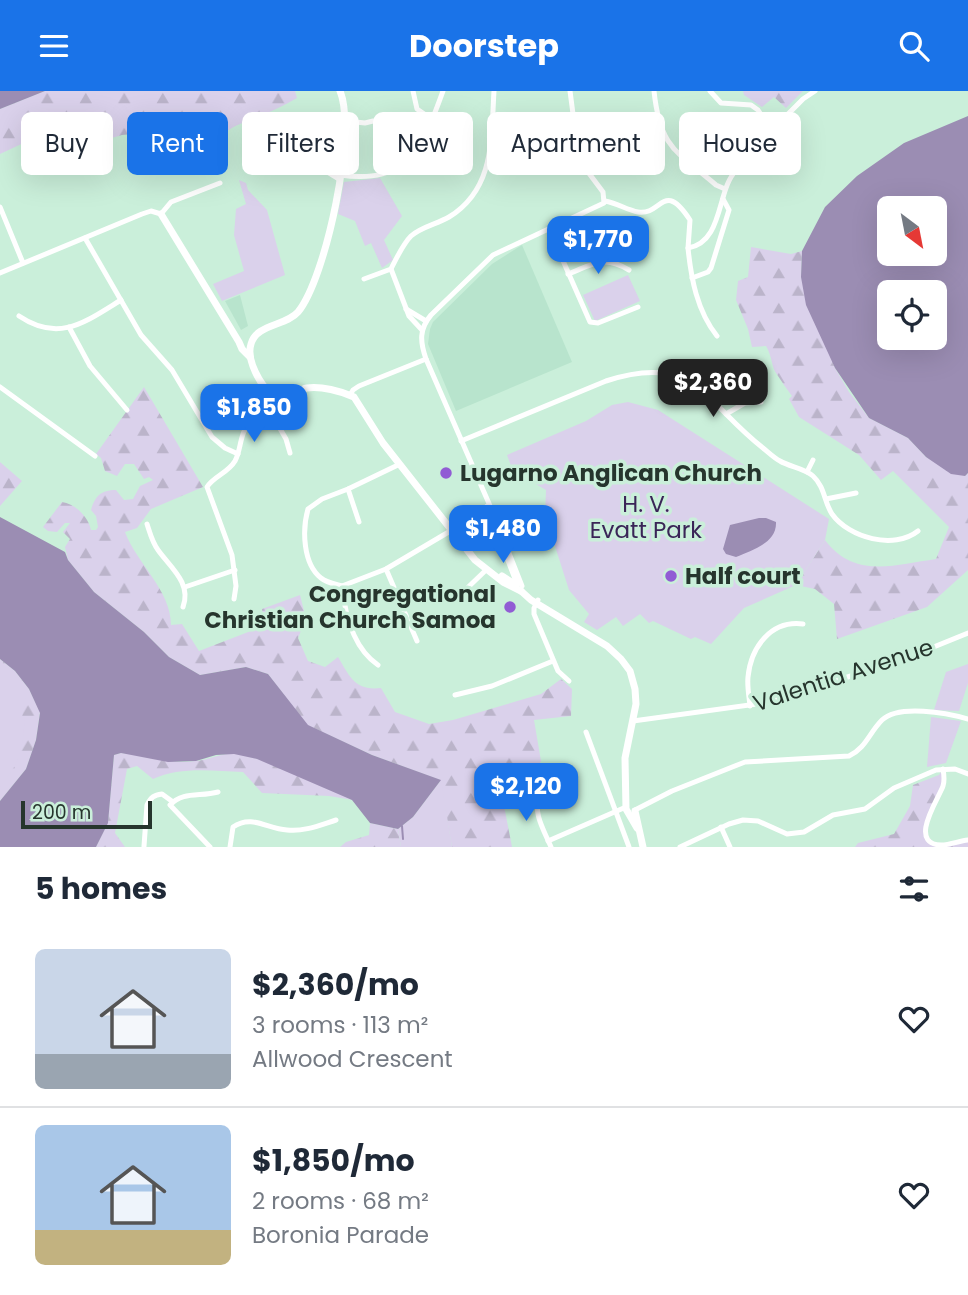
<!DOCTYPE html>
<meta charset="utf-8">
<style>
:root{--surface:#fff;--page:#f2f2f3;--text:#1f2937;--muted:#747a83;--line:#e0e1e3;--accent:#1a73e8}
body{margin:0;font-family:Poppins,sans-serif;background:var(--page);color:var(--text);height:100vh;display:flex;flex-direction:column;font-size:26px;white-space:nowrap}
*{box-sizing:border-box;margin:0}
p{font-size:23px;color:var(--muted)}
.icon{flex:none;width:38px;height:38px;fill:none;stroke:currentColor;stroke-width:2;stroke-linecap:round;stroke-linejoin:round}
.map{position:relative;height:756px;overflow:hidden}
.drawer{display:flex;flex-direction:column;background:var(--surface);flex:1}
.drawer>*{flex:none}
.hud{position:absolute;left:21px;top:21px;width:928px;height:63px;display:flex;gap:14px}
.needle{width:46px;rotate:148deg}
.controls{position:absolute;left:877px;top:105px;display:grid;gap:14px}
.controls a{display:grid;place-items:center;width:70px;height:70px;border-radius:10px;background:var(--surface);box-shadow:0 7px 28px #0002;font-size:35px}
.scale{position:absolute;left:21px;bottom:18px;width:131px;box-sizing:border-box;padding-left:7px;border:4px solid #26352d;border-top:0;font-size:19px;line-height:24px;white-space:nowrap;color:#26352d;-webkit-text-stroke:5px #caefda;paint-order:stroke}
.price{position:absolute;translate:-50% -60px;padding:0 16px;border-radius:14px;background:var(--accent);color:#fff;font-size:23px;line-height:46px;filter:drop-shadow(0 2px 4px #0008)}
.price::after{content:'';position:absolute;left:50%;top:42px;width:21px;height:16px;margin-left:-10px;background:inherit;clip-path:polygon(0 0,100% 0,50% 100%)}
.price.current{background:#222;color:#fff}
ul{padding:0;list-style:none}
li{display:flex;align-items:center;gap:21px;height:175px;padding:0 35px}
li+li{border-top:2px solid var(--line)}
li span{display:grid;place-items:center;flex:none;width:196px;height:140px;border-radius:10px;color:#555}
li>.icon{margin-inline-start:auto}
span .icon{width:84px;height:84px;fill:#fffc;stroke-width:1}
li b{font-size:30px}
h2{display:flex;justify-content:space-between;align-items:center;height:84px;padding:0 35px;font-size:30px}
.chip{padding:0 24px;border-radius:10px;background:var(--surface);box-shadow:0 7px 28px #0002;font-size:24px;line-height:63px}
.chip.current{background:var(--accent);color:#fff}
header{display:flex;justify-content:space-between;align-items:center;height:91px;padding:0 35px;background:var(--accent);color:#fff;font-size:32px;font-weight:700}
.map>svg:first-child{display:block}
.built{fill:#b8e4cd}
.forest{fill:url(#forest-firs)}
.park{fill:#dad1eb}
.water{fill:#9b8db3;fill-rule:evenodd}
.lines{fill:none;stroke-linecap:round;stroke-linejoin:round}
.stream{stroke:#9b8db3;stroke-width:2}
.street{stroke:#fff;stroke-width:5}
.secondary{stroke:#fff;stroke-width:7}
.poi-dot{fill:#915cd4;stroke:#caefda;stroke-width:2.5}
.labels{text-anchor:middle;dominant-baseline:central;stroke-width:7;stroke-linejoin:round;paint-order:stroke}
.poi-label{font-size:23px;font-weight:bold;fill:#26352d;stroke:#caefda;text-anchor:start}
.park-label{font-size:23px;fill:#3a2557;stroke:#caefda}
.street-label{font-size:23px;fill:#26352d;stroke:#caefda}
</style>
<header><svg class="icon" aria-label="menu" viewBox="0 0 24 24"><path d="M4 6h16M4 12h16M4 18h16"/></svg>Doorstep<svg class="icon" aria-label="search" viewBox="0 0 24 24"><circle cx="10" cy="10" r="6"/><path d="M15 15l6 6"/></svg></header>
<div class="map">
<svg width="968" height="756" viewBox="0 0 968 756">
<defs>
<pattern id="forest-firs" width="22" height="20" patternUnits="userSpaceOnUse" patternTransform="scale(1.75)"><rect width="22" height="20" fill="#dad1eb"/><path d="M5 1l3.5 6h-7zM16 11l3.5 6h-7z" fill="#bbb4ca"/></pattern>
</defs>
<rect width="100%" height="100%" fill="#caefda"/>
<g class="built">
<polygon points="522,154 572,271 456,320 428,253 430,238 433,231 492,173"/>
<polygon points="240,204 248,235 241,239 225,210"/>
</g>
<g class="forest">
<path d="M45 0H295L297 7C278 18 260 26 240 33 232 36 227 41 219 44L223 57 202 66 178 70 166 40 122 44 88 54 75 28 0 63V18Z"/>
<polygon points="743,0 803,0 786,17 774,6 762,16 744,4"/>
<path d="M751 156 791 163 802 160 801 186 835 277 849 301 869 327 908 347 926 366 965 385 968 382V479L927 516 837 548 834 513 815 498 796 494 825 449C854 488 894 474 936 468L949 436 893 380 881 389 859 364 799 326 789 308 792 305C786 297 782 291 776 282 772 277 772 265 766 255L752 256 748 238 736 209 738 190 748 186Z"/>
<path d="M144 296 203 396 151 418 137 437 125 441C137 473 171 499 171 534L182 533 199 560 264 535 262 518 300 504 306 528 298 547 308 570 325 576 338 566C350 586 355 600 381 597L395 621 429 633 453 629 541 603 561 588 572 598 571 625 534 629 541 670 537 679 500 694 512 756H452L440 689 372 664 307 634 268 583 246 576 200 584 169 566 144 541 94 501 68 469 65 456 70 448 63 441 70 432H65L57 441 48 440 43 436 62 411C75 413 88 425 91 439H96L98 436 96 425 91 419C95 405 101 399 116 399L124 409 133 408 140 395 153 389 149 386 144 388 134 373H125L117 385 105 380 101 367 96 363Z"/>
<polygon points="0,371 22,390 0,415"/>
<polygon points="0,568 15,580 29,598 40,621 36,649 26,678 0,710"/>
<path d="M121 662C146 664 169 674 195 670 210 669 222 661 237 663 277 670 316 692 353 709L329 705 262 702 243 681C214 680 180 675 153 688L137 675 127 678 115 742 125 756H96L108 731 114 664Z"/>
<polygon points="943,678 944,687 927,727 928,746 936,753 968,749 968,756 855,756 858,752 894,743 910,715 913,694 939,684"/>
<polygon points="370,732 398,738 401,756 340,756 346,751 369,744"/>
</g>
<g class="park">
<polygon points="380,87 402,125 384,149 393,169 382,177 371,152 365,155 355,130 338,123 344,91"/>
<polygon points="239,89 246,92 248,99 267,119 285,184 222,210 213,193 244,180 234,144 236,118 246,113"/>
<polygon points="628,184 640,210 595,230 583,204"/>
<polygon points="628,311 658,319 829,428 825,449 796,494 744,517 711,553 695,546 691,548 653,530 649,532 640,523 623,535 616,526 597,539 584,531 589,523 569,499 545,424 546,399 513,380 507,364 586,330 612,314"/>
<polygon points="968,573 968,592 959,620 934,619 946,581"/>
<path d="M0 577 26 608 22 625 25 627C22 660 21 670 0 696Z"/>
<polygon points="931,626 961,630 946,672 927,676"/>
<polygon points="441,689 452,756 401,756 398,738 413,726"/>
</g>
<g class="water">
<polygon points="0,0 45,0 0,18"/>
<path d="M968 25V382L965 385 951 383 926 366 908 347 869 327 835 277 806 214 801 186 802 160 825 116 857 85 904 52ZM934 117V163H889V117ZM934 201V247H889V201Z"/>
<polygon points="0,426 65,461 68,469 94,501 144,541 169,566 200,584 246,576 268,583 308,634 372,664 441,689 413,726 398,738 370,732 352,709 257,668 234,663 216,664 196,670 168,671 121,662 114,664 108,732 96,756 0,756 0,710 26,678 36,649 40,622 29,598 15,580 0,568"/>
<path d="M759 427H766L776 431C777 452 752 459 736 466L726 463 723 458 730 434Z"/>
</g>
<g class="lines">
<polyline class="stream" points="402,735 403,748"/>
<g class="street">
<polyline points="413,0 417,18 433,29"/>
<path d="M654 0C660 57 676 60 716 94L725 98"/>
<polyline points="710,0 721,12 751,14 758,19 772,41"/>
<polyline points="346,30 365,32 373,30"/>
<polyline points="533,48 565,59 577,60"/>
<polyline points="285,55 339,88"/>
<path d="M340 84C409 94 423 55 443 0"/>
<path d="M605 110C617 112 627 119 638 121 662 125 663 88 690 129L688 157C718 152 718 114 728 92 738 69 784 28 803 8L815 0"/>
<polyline points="0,116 23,172"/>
<polyline points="549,138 590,231 598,232 638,216"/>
<polyline points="85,147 141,244 172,279 212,346 225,357 238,363"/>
<path d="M688 157C691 187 697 220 717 245"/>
<polyline points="0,182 142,123 151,120 161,123 171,111 220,92"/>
<path d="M568 183C594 173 604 164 629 179"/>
<polyline points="692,187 708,181 711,177 729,119 723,108"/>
<polyline points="364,188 391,178"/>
<polyline points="406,218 426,230"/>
<path d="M19 225C59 252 85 231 121 209"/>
<polyline points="69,236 90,275 127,319"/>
<path d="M422 239 409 225 391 178C396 168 403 153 411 145 421 136 437 133 449 126 495 98 491 47 494 0"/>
<polyline points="0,296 95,365"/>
<polyline points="350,304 353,299 359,295 426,268"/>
<polyline points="271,322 286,348 290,362"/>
<polyline points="726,323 745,312 761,311"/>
<path d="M461 350 606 290C695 261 703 310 763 357 768 361 774 367 780 370 790 376 804 377 813 385 825 396 824 411 832 423 849 447 894 459 918 440"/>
<path d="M400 373 348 398 322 408 308 418C302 439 303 473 321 487 327 492 335 493 342 495L386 478 452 439"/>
<polyline points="807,381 813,369"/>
<polyline points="348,398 359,431"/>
<polyline points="826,408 856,402"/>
<polyline points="487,415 517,493"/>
<path d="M147 433C150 442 152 451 158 459 170 476 192 492 183 516"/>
<polyline points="386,478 417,550"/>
<path d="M342 495C345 524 353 557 378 574"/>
<path d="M522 495 494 424 426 268C420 251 419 238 431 224L493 164 604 112 603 101 579 69 570 0"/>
<polyline points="185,496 235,479"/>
<polyline points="461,503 486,479"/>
<path d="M234 508 236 495 232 464 207 396C214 385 228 382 235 370 242 357 239 340 252 330 265 321 275 326 279 306"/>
<polyline points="538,509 534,517 534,523 558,580 569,590"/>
<polyline points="455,604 492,595 553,570"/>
<path d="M750 615C749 605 747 595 748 586 751 556 771 529 803 533"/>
<polyline points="633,630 771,611 909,566 968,542"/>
<polyline points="586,641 629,756"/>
<path d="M943 678C944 684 945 689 943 695 939 707 907 753 941 754 950 754 959 750 968 749"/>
<path d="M539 705C533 723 544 739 551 756"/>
<path d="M635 719 672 700 745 671 849 665C866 657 869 642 882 629 899 613 947 622 968 628"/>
<polyline points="721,736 730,756"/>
<polyline points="548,750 626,716"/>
<path d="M144 755 147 714C151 706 154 704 162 703L173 711"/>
<path d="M210 756 170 714C183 700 200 706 218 701"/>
<path d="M230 756 233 736C252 723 267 738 287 739 304 741 320 734 336 729"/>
<polyline points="680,756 729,733 743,729 758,730 787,743 804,741 833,724 865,718 894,697 936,679 955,678 968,683"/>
</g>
<g class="secondary">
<path d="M340 0C357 40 326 187 298 221 286 235 256 233 251 253 246 268 260 295 273 304 285 312 295 299 307 297 321 295 341 300 354 306L383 352 475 469 503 491 521 500"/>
<polyline points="161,123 239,251 242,258 250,266"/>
<polyline points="502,485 516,494"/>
<polyline points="521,500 531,509 607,555 621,568 630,580 635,598 636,613 625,667 626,718 637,737"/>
<polyline points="635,720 643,756"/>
</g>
</g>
<g class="poi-dot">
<circle cx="446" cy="382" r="7"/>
<circle cx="671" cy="485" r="7"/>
<circle cx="510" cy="516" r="7"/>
</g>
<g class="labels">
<g class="poi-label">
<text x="460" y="382">Lugarno Anglican Church</text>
<text x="685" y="485">Half court</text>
<text x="496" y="503" text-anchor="end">Congregational<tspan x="496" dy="26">Christian Church Samoa</tspan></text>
</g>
<g class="park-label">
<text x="646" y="413">H. V.<tspan x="646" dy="26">Evatt Park</tspan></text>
</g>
<g class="street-label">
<text transform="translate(843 584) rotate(-18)">Valentia Avenue</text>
</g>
</g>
</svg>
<div class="controls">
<a><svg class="needle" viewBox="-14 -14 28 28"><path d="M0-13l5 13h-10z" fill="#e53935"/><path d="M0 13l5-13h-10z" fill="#747a83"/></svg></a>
<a><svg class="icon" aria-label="locate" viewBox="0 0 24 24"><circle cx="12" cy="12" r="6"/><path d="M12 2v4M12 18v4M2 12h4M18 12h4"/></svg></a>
</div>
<div class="scale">200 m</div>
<b class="price" style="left:598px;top:185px">$1,770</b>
<b class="price current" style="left:713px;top:328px">$2,360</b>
<b class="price" style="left:254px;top:353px">$1,850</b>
<b class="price" style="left:503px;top:474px">$1,480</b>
<b class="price" style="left:526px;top:732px">$2,120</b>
<div class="hud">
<a class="chip">Buy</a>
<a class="chip current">Rent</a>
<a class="chip">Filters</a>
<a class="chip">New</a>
<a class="chip">Apartment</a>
<a class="chip">House</a>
</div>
</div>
<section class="drawer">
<h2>5 homes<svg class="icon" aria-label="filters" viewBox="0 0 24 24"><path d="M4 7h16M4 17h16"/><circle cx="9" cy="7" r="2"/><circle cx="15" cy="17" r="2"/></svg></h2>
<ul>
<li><span style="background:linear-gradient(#c9d6e8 75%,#9aa5b1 0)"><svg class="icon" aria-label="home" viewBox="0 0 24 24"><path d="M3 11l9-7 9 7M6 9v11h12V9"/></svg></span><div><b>$2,360/mo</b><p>3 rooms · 113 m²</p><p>Allwood Crescent</p></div><svg class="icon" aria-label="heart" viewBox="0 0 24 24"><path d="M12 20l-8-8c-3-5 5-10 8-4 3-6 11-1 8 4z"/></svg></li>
<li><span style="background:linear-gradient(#a9c7e8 75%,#c2b280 0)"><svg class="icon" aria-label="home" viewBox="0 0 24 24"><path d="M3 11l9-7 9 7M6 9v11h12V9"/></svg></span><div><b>$1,850/mo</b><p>2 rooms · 68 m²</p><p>Boronia Parade</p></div><svg class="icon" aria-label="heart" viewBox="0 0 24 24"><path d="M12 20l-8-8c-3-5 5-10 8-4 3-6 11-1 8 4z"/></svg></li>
</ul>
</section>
